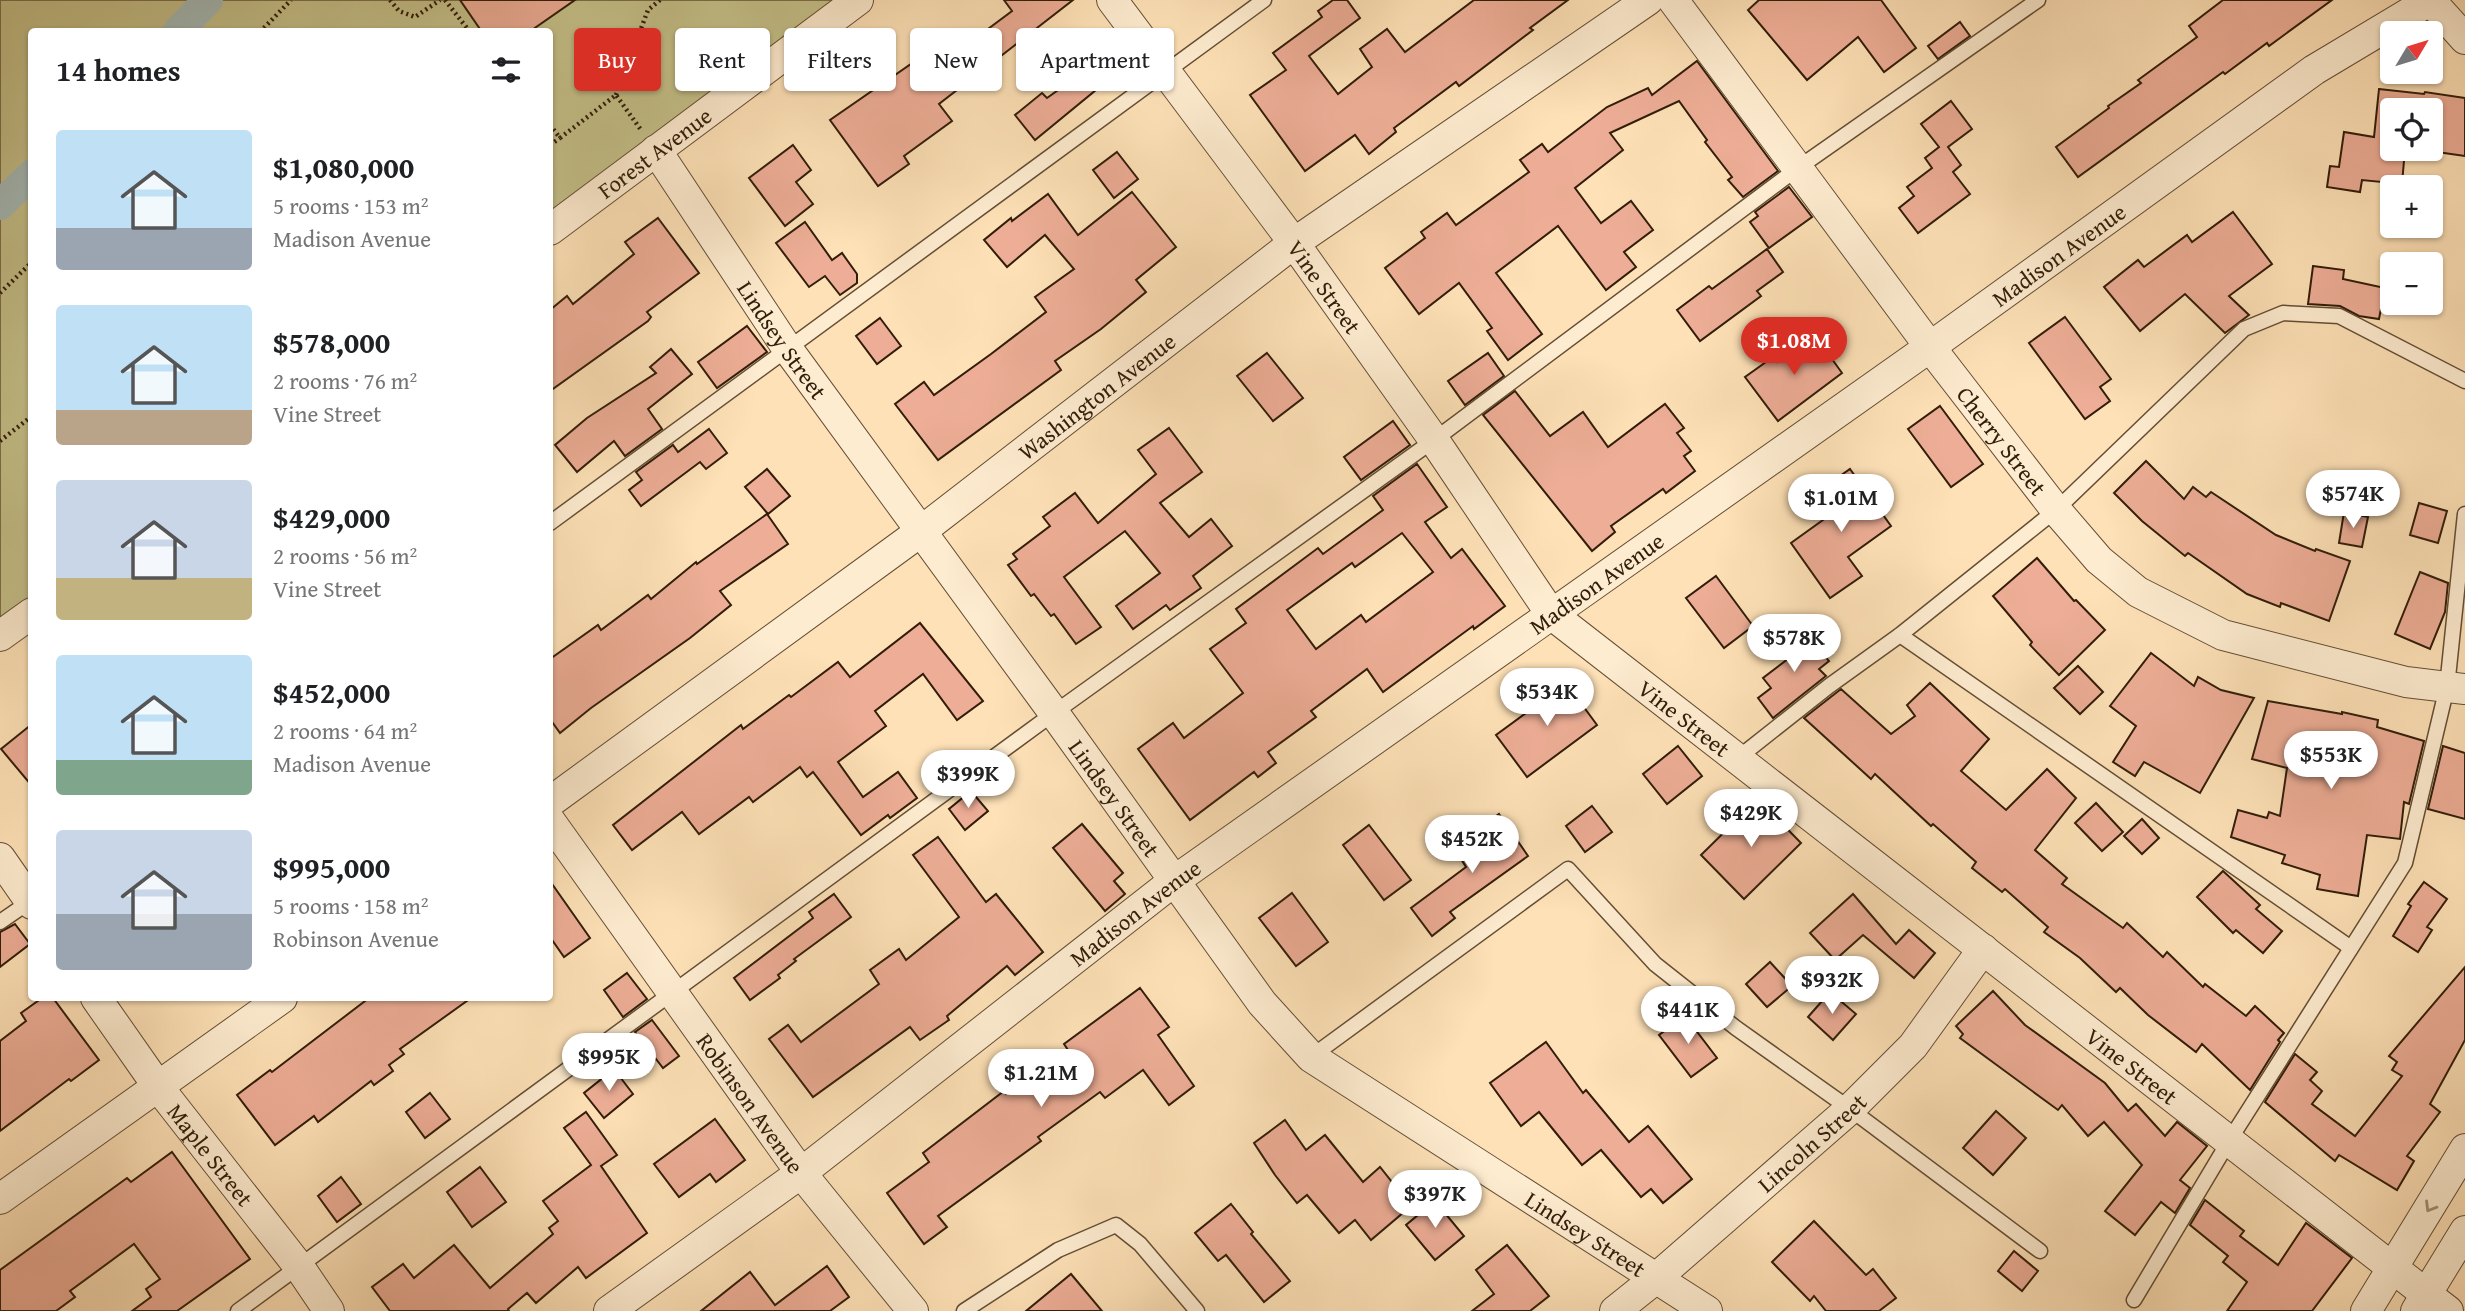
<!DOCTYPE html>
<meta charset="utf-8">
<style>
:root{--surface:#fff;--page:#f2f2f2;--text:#202124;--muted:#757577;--accent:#d93025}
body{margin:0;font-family:"Gentium Book Plus",serif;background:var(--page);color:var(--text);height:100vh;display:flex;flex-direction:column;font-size:26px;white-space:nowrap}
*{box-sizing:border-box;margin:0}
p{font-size:23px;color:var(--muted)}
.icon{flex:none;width:38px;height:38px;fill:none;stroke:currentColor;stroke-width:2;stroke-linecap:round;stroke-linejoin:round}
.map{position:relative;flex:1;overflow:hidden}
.panel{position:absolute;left:28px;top:28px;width:525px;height:973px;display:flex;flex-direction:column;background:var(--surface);border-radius:7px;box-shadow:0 2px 5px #0004}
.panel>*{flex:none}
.hud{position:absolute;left:574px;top:28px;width:665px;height:63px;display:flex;gap:14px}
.needle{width:46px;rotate:52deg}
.fabs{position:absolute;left:2380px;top:21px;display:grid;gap:14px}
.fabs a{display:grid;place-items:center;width:63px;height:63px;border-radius:7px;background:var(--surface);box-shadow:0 2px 5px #0004;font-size:35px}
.price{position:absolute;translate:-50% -60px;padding:0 16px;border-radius:24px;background:#fff;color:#222;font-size:23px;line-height:46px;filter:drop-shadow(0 2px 4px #0008)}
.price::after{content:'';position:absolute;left:50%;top:42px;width:21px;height:16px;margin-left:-10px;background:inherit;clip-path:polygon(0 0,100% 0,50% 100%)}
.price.selected{background:var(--accent);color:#fff}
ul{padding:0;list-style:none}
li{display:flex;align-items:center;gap:21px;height:175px;padding:0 28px}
li span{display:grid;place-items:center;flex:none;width:196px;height:140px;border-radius:7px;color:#555}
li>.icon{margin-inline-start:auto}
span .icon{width:84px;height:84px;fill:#fffc;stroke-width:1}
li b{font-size:30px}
h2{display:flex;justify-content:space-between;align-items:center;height:84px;padding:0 28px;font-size:30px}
.tag{padding:0 24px;border-radius:7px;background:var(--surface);box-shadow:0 2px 5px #0004;font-size:24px;line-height:63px}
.tag.selected{background:var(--accent);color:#fff}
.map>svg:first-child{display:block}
.green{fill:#c5c18a;stroke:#7b6f4a;stroke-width:2}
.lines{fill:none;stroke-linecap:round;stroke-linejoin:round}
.canal{stroke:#a4bbb9;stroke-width:30}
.building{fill:#edad96;stroke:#311d09;stroke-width:2;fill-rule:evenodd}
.service-casing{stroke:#644e34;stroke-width:17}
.minor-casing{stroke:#644e34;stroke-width:32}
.path{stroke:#311d09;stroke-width:4.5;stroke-dasharray:2 3.5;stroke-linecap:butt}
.service{stroke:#feecd0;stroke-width:14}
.minor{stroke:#feecd0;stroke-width:30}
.oneway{stroke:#a28f76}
.labels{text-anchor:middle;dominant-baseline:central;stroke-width:5;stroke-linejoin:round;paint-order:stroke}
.street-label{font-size:23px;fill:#311d09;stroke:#feecd0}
</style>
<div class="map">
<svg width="2465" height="1311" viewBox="0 0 2465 1311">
<rect width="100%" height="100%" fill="#fee1b7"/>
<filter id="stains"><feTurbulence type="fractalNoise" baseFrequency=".00286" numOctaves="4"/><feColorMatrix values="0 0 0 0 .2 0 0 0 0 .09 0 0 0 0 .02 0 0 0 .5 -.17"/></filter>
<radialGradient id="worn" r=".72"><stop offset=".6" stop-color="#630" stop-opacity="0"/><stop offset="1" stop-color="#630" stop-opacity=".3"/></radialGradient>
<polygon class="green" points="0,0 858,0 550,230 550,32 32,32 31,613 0,636"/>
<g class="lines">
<g class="canal">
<polyline points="177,32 208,0"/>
<polyline points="0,205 32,174"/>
</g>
</g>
<g class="building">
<polygon points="460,0 575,0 529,32 482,32"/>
<polygon points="1004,0 1073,0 939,104 952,121 904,156 909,164 878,186 830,120 911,64 921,79 1012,11"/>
<polygon points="1333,0 1347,0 1360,18 1309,56 1338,94 1372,67 1360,49 1387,29 1405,52 1474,0 1568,0 1530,28 1533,30 1459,86 1456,82 1394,128 1396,132 1369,154 1355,135 1305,171 1250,95 1286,70 1273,53 1322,17 1318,11"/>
<polygon points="1759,0 1881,0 1916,48 1884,72 1858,37 1807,80 1748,10"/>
<polygon points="2223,0 2332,0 2269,46 2267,43 2225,74 2223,72 2078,177 2056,147 2109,108 2108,106 2141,83 2138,80 2197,37 2189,26"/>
<polygon points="1960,22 1970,36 1938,59 1928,46"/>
<polygon points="1697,61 1778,171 1743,197 1728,180 1732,177 1705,142 1707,140 1679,101 1610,133 1623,150 1575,188 1601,223 1631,201 1653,230 1624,252 1636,267 1606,290 1558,226 1496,273 1542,334 1508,360 1487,331 1492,328 1459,283 1419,314 1385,268 1425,238 1421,232 1447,213 1456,225 1529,172 1520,160 1542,144 1548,152 1607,107 1648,88 1652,95"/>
<polygon points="1089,68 1102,85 1035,140 1015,115 1042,93 1047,98"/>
<polygon points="2379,89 2424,94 2425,92 2465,98 2465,156 2416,149 2431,149 2431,110 2392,110 2392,149 2405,149 2402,184 2362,180 2360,192 2327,187 2330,166 2339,167 2344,132 2374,137"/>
<polygon points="1951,101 1972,129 1948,147 1961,165 1953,172 1970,194 1918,233 1899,208 1914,196 1907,187 1932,168 1925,158 1939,147 1921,124"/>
<polygon points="793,145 811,170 796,182 813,204 785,226 749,178"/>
<polygon points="1117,152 1138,179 1114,198 1093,170"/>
<polygon points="1789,187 1812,217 1769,248 1750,222 1758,216 1755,212"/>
<polygon points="1132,192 1176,247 1136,280 1146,292 1101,329 1055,361 1061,370 938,460 895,404 924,382 934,395 991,354 1046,312 1035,297 1074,269 1045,235 1007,267 984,240 1011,218 1012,221 1048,194 1078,235"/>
<polygon points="2233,212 2272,264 2229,296 2249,315 2225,333 2185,294 2140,331 2104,287 2138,260 2144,267 2187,235 2192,242"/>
<polygon points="658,218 699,273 647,312 651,317 648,321 550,391 550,310 567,296 573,304 634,254 625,242"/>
<polygon points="805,222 832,260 842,253 857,274 857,283 840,295 825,276 809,287 776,243"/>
<polygon points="1767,249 1783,272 1757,291 1761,296 1700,341 1677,310 1709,286 1712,289"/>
<polygon points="2313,266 2344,270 2343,279 2385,288 2379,319 2359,316 2340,306 2308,304"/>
<polygon points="2065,317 2111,379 2100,387 2110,401 2085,419 2029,343"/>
<polygon points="880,318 901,346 877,364 856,336"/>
<polygon points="747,326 767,352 717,388 698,362"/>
<polygon points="1814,334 1842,373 1778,421 1745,377 1773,357 1777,362"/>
<polygon points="671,349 692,374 648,409 662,429 625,456 614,441 577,472 555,445 587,418 656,373 650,367"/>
<polygon points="1267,353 1303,398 1273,421 1237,376"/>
<polygon points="1488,353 1504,376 1465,405 1448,381"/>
<polygon points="1515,391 1550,436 1583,412 1608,447 1665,404 1684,428 1677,433 1691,451 1684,456 1695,471 1666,493 1663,489 1611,526 1615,532 1592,551 1483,415"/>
<polygon points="1940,406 1983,464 1951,487 1908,429"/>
<polygon points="1393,421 1410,445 1361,480 1344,457"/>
<polygon points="1169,428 1202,472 1160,503 1189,537 1211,519 1232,546 1193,576 1201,588 1170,610 1166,605 1133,629 1116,606 1160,573 1125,531 1064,577 1101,627 1076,644 1054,614 1051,616 1034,594 1031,596 1008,565 1017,559 1013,554 1050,526 1043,517 1075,493 1098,523 1156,474 1138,450"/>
<polygon points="709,429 727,453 706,469 700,462 641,506 629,490 642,480 636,472 673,445 678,452"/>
<polygon points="2146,461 2184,499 2193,487 2206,497 2211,492 2276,535 2315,551 2316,549 2350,561 2329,621 2281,603 2280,607 2247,594 2188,553 2185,556 2142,521 2114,493"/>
<path d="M1417 464 1447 507 1425 522 1451 558 1462 549 1505 606 1474 629 1473 626 1383 692 1367 669 1311 711 1316 717 1268 752 1276 763 1258 777 1254 772 1190 820 1138 749 1173 723 1184 738 1243 693 1210 649 1246 623 1236 609 1318 548 1323 554 1383 510 1373 496ZM1402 533 1433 572 1366 622 1361 615 1316 649 1287 610 1352 563 1355 567Z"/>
<polygon points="767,469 790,496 768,514 745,487"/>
<polygon points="1850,469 1891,526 1848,557 1862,576 1830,598 1791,543 1834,512 1819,491"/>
<polygon points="2419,503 2447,511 2438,543 2410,535"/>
<polygon points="2344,512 2368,517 2362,547 2339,543"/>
<polygon points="767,514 788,544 720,591 731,605 690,638 591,708 560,733 550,719 550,659 598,625 601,630 648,595 651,599 696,562 697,564"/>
<polygon points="2037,558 2074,601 2076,600 2105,630 2059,675 2030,645 2032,642 1993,596"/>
<polygon points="2420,572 2448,583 2445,612 2430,649 2395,634"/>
<polygon points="1716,576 1753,626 1724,648 1686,598"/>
<polygon points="920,623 983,701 957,720 923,674 875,711 886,726 838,762 863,797 898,772 917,798 890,818 888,815 861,835 813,772 807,777 800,767 753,802 749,797 699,834 682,812 632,850 613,825 741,725 743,729 789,695 791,697 838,662 850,677"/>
<polygon points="1802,629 1829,661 1819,669 1826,676 1773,718 1758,698 1771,688 1763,678 1793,655 1784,644"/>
<polygon points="2151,653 2194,686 2198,677 2221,690 2254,698 2200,793 2144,762 2135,776 2113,762 2136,726 2110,706"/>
<polygon points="2078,666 2103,692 2080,714 2054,688"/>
<polygon points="1561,676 1597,725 1527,777 1496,735 1537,705 1532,698"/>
<polygon points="1930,683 1989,739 1961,771 2006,810 2047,769 2076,798 2035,850 2067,878 2062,884 2123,928 2127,923 2163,957 2167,952 2203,987 2205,984 2246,1016 2255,1006 2284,1033 2278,1040 2280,1042 2250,1090 2202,1044 2196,1052 2148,1015 2120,988 2116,992 2080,958 2044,932 2048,927 2005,889 2002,892 1972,868 1976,862 1933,824 1931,826 1875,774 1871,779 1804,718 1841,689 1891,734 1915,716 1907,705"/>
<polygon points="2268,701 2342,714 2342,712 2378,720 2377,727 2424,741 2409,804 2404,802 2400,839 2367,835 2358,896 2317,889 2320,875 2282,863 2285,855 2231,837 2238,810 2267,818 2269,812 2280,816 2287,768 2252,759"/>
<polygon points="32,724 32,786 1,749"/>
<polygon points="1678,746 1702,776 1667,804 1643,774"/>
<polygon points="2443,746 2465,753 2465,819 2428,809"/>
<polygon points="971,791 988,811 965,830 949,809"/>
<polygon points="1758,799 1801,843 1744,899 1701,855"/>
<polygon points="2096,803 2123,832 2102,851 2075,823"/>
<polygon points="1592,806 1612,832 1585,852 1566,826"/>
<polygon points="1499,814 1528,856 1450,912 1455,918 1432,936 1411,908 1466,867 1461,859 1489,838 1481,827"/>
<polygon points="2142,819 2159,838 2142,854 2124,836"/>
<polygon points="1082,824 1123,873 1114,881 1125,894 1105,911 1053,848"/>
<polygon points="1369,825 1411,880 1384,900 1343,845"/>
<polygon points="938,837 986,902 996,894 1043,952 1015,975 1007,966 947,1016 949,1020 920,1040 910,1027 813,1097 769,1039 788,1025 801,1042 879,984 870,970 899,949 906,960 959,917 913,855"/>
<polygon points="2223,871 2260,905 2256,909 2282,931 2263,953 2236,930 2233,933 2197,897"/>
<polygon points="550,881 590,938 564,957 550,937"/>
<polygon points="2424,882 2447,899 2427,927 2432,930 2418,952 2393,936 2411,906 2408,904"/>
<polygon points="1292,893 1328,942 1296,966 1259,918"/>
<polygon points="834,894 851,917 794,959 796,961 778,975 780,978 750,1000 734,978 813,918 809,912"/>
<polygon points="1853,894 1896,944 1909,930 1935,953 1914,978 1863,935 1835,960 1810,933"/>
<polygon points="15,924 30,944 0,967 0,932"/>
<polygon points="1770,962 1792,986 1767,1007 1746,984"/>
<polygon points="2465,967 2465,1040 2430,1104 2440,1112 2407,1156 2414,1161 2397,1190 2339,1155 2335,1161 2265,1102 2295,1054 2317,1072 2310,1080 2322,1091 2312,1104 2355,1136 2402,1076 2392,1070 2397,1062 2389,1056"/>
<polygon points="627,973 647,999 623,1017 604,990"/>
<polygon points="1140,988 1169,1027 1158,1035 1194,1086 1169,1105 1143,1070 1105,1098 1100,1092 1038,1137 1041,1141 938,1216 947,1227 924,1244 887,1193 929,1162 923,1153 1004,1091 1006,1094 1068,1050 1064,1044"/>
<polygon points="1993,991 2025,1025 2105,1083 2128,1111 2136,1104 2165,1136 2177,1122 2207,1146 2180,1180 2190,1188 2175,1213 2161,1202 2135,1235 2105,1211 2142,1165 2104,1122 2088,1136 2062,1105 2058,1110 1960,1038 1963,1034 1956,1026"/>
<polygon points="1830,992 1856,1014 1833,1040 1808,1017"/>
<polygon points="42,998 53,998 99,1060 71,1081 69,1079 0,1131 0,1041 26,1021 21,1013"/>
<polygon points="369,998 471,998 400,1049 404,1054 389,1065 393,1071 374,1085 371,1081 318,1122 314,1116 275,1145 237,1095 270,1070 272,1072"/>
<polygon points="1685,1016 1717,1058 1691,1077 1659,1035"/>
<polygon points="652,1020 679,1056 663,1068 656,1059 647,1065 630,1041 638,1036 635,1032"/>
<polygon points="1546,1042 1583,1093 1586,1090 1629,1142 1648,1126 1692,1179 1663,1203 1651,1189 1641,1197 1601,1150 1582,1165 1539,1112 1521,1126 1490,1083"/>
<polygon points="614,1069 633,1094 604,1118 584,1093"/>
<polygon points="430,1093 450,1119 425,1138 406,1112"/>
<polygon points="1996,1111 2026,1138 1993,1175 1963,1148"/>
<polygon points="586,1112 617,1155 601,1166 647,1233 586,1278 578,1267 536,1303 527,1293 508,1309 509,1311 390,1311 372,1287 403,1264 414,1278 454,1245 490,1288 553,1234 549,1228 558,1221 543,1201 591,1165 564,1128"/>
<polygon points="715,1119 745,1160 716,1182 710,1174 679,1197 654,1164"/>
<polygon points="1285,1120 1306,1150 1325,1135 1363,1182 1380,1167 1411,1206 1371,1240 1355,1220 1339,1233 1307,1195 1297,1203 1275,1175 1254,1143"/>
<polygon points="172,1152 250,1259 177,1311 132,1311 151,1297 146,1289 160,1279 134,1244 70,1291 75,1297 56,1311 0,1311 0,1270 127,1178 131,1182"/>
<polygon points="480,1167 506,1202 472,1227 447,1192"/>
<polygon points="341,1177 361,1204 337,1222 318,1196"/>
<polygon points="2205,1200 2244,1231 2240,1236 2278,1265 2306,1223 2352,1258 2312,1311 2227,1311 2247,1282 2223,1262 2228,1256 2190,1225"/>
<polygon points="1435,1201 1464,1236 1435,1260 1406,1225"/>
<polygon points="1231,1204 1253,1232 1251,1234 1290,1281 1264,1302 1226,1255 1218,1261 1195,1233"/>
<polygon points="1814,1221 1866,1275 1873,1269 1896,1298 1879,1311 1826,1311 1814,1296 1810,1301 1772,1262"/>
<polygon points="1507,1245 1549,1296 1530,1311 1472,1311 1494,1294 1476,1270"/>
<polygon points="2014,1251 2038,1271 2022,1291 1998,1271"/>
<polygon points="827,1266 849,1297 830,1311 701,1311 750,1272 775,1305"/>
<polygon points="1071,1274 1102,1311 1026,1311"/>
</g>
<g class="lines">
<defs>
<g id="service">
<polyline points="550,523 1264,0"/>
<polyline points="1900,635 2351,948"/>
<polyline points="1738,758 1829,686 1900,635 2056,510 2244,329 2283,313 2339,316 2465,381"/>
<polyline points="0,922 32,900"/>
<polyline points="1311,1057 1568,869 1655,964 1736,1028 1850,1109 2040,1251"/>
<polyline points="2134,1300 2229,1141 2405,863 2447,687 2465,514"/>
<polyline points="238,1311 1054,713 1434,440 1798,168 2038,0"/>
<polyline points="964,1311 1058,1250 1116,1225 1140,1244 1197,1311"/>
</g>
<g id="minor">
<path id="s1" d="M1112 0 1294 243 1434 440 1551 614 2448 1311"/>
<path id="s2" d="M1673 0 1930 347 2056 510 2099 560 2138 592 2223 635 2406 682 2465 689"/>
<polyline points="2430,0 2465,39"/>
<path id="s3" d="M656 150 787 348 1054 713 1262 1003 1311 1057 1707 1311"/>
<path id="s4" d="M550 230 858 0"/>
<polyline points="0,636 32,613"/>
<path id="s5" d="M550 802 920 532 1294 243 1648 0"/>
<path id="s6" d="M550 821 801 1173 913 1311"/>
<polyline points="0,858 32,904"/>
<path id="s7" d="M96 998 159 1088 300 1268 329 1311"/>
<polyline points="0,1199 282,998"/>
<path id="s8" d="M609 1311 801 1173 1174 881 1930 347 2314 70 2431 0"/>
<path id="s9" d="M1615 1311 1655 1279 1850 1109 1913 1046 1983 949"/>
<polyline points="2366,1311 2465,1149"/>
<polyline points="2416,1311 2465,1231"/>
</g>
</defs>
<use href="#service" class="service-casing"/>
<use href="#minor" class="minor-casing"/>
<g class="path">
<polyline points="390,0 399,11 415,17 440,0"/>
<polyline points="445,0 470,32"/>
<polyline points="260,32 291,0"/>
<polyline points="616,95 648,10 660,0"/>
<polyline points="550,125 560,138 616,95 641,130"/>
<polyline points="550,145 560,138"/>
<polyline points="0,293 32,262"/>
<polyline points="0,441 32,416"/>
</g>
<use href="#service" class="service"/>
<use href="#minor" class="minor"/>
</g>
<defs><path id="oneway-chevron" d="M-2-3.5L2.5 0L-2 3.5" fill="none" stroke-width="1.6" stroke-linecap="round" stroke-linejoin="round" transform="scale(1.75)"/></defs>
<use class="oneway" href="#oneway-chevron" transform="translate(2430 1207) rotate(121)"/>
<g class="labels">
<g class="street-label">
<text stroke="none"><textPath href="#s4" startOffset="130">Forest Avenue</textPath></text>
<text stroke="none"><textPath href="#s8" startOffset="1794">Madison Avenue</textPath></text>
<text stroke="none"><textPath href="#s1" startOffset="357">Vine Street</textPath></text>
<text stroke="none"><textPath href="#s3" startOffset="228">Lindsey Street</textPath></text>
<text stroke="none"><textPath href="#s5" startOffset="681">Washington Avenue</textPath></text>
<text stroke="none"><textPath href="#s2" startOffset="550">Cherry Street</textPath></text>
<text stroke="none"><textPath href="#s8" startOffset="1227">Madison Avenue</textPath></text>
<text stroke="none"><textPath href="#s1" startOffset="924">Vine Street</textPath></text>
<text stroke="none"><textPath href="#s3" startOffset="794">Lindsey Street</textPath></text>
<text stroke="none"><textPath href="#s8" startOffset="660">Madison Avenue</textPath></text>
<text stroke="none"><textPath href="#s1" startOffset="1491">Vine Street</textPath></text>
<text stroke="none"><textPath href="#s6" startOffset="346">Robinson Avenue</textPath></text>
<text stroke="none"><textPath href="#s9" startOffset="259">Lincoln Street</textPath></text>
<text stroke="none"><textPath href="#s7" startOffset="194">Maple Street</textPath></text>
<text stroke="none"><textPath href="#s3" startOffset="1446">Lindsey Street</textPath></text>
</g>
</g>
<rect width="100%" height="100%" filter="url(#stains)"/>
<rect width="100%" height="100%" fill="url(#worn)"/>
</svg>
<div class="fabs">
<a><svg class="needle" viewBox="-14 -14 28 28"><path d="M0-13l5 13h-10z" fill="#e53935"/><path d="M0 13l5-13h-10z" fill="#757577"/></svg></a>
<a><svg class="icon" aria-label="locate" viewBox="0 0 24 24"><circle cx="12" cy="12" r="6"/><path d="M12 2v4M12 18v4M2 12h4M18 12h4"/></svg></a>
<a>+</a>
<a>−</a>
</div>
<b class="price selected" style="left:1794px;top:377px">$1.08M</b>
<b class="price" style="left:2353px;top:530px">$574K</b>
<b class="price" style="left:1841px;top:534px">$1.01M</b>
<b class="price" style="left:1794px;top:674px">$578K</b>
<b class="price" style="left:1547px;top:728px">$534K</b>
<b class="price" style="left:2331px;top:791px">$553K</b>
<b class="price" style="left:968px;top:810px">$399K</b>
<b class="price" style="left:1751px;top:849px">$429K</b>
<b class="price" style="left:1472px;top:875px">$452K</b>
<b class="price" style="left:1832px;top:1016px">$932K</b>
<b class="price" style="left:1688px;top:1046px">$441K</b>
<b class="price" style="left:609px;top:1093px">$995K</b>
<b class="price" style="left:1041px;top:1109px">$1.21M</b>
<b class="price" style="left:1435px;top:1230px">$397K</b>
<div class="hud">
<a class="tag selected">Buy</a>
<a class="tag">Rent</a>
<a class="tag">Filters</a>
<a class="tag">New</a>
<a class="tag">Apartment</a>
</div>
<section class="panel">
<h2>14 homes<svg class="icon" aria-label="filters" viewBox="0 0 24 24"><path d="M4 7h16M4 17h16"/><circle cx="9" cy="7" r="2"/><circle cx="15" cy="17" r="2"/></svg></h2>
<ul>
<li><span style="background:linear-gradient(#bfe0f5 70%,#9aa5b1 0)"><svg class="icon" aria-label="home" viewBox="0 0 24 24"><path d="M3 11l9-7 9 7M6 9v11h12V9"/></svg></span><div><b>$1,080,000</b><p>5 rooms · 153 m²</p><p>Madison Avenue</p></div></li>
<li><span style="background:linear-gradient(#bfe0f5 75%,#b9a48a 0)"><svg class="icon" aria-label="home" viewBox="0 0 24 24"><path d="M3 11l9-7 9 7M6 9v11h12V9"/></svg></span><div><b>$578,000</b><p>2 rooms · 76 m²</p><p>Vine Street</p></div></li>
<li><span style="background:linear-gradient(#c9d6e8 70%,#c2b280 0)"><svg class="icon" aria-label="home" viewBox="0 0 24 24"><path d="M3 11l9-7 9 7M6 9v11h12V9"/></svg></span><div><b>$429,000</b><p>2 rooms · 56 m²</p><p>Vine Street</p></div></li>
<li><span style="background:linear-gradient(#bfe0f5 75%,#7fa58c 0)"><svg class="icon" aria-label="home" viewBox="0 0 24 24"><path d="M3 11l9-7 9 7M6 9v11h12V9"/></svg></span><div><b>$452,000</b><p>2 rooms · 64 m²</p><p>Madison Avenue</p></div></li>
<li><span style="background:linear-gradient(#c9d6e8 60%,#9aa5b1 0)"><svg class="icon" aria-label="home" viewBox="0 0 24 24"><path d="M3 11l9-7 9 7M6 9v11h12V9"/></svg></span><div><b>$995,000</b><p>5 rooms · 158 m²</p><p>Robinson Avenue</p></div></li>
</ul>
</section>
</div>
